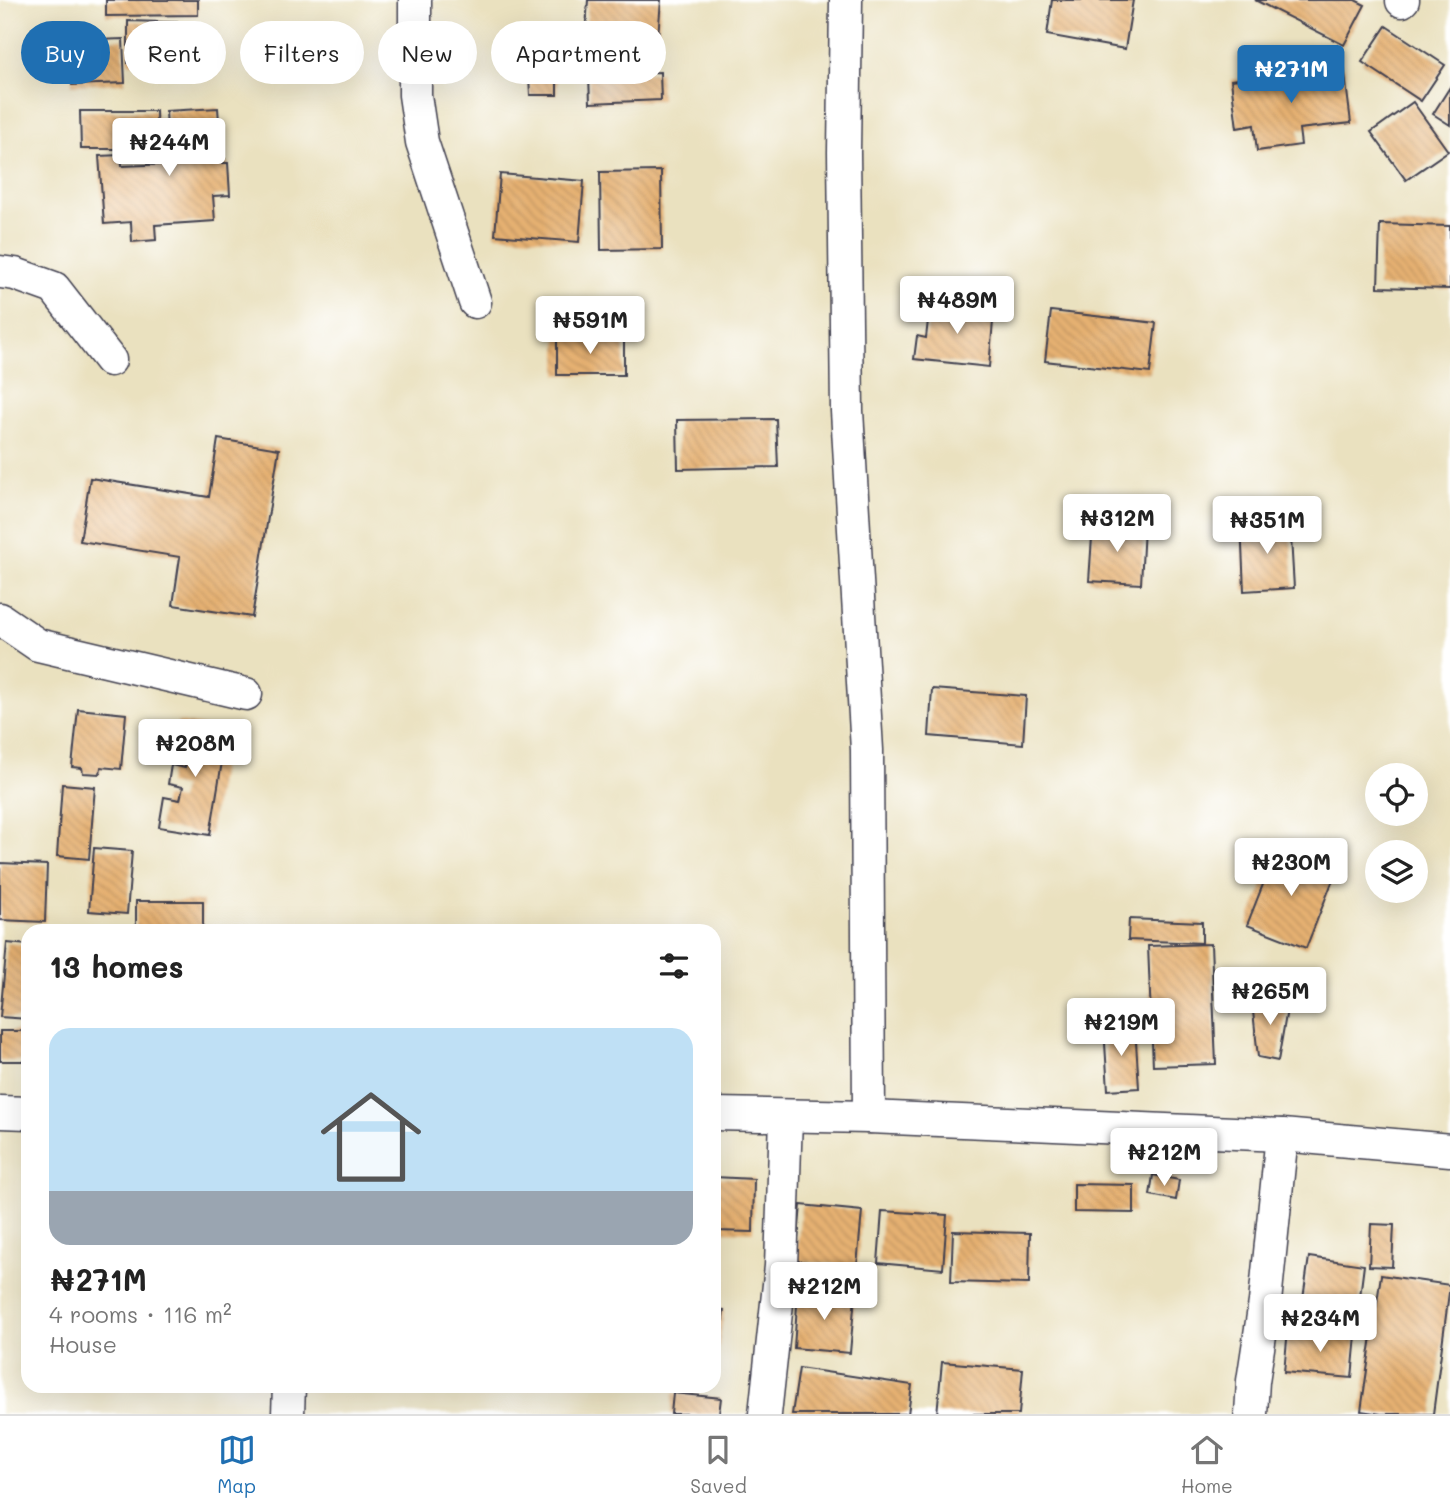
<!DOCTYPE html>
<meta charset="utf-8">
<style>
:root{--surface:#fff;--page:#f2f2f2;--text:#222;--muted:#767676;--line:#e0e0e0;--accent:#1f6fb2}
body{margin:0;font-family:Mali,sans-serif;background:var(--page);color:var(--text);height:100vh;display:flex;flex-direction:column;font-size:26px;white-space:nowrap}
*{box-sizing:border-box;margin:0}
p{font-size:23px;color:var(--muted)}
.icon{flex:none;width:38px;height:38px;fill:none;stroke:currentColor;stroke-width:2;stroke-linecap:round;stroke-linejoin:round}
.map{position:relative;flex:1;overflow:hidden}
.sheet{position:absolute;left:21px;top:924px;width:700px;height:469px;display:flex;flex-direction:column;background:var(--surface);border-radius:21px;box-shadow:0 7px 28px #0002}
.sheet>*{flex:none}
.top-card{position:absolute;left:21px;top:21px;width:700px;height:63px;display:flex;gap:14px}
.tools{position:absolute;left:1365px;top:763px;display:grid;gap:14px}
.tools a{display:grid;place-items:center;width:63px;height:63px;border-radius:50%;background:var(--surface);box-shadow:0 7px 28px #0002;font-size:35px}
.price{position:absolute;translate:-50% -60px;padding:0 16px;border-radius:7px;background:#fff;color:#222;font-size:23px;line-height:46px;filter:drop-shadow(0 2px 4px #0008)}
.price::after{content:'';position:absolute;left:50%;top:42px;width:21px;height:16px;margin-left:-10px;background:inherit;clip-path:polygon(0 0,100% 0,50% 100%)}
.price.active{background:var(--accent);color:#fff}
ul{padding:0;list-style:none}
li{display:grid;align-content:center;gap:14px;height:371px;padding:0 28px}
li+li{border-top:2px solid var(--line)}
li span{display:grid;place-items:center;height:217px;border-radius:21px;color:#555}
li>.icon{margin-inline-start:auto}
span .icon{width:126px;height:126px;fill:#fffc;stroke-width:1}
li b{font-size:30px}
h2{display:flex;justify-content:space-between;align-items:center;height:84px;padding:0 28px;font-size:30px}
.chip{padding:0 24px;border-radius:32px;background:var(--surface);box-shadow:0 7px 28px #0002;font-size:24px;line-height:63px}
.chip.active{background:var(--accent);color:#fff}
.dock{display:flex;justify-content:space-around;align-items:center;height:98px;border-top:2px solid var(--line);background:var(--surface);font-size:19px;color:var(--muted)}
.dock a{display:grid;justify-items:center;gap:4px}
.dock .active{color:var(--accent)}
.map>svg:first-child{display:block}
.building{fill:url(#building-back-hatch)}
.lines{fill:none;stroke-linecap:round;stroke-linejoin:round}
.minor-casing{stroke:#403f4f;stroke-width:35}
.minor{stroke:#fff;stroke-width:32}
</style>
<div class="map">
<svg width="1450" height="1414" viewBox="0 0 1450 1414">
<defs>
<pattern id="building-back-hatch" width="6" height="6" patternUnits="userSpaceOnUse" patternTransform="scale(1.75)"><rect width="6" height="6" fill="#e5b071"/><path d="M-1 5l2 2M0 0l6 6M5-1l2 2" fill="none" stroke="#c49763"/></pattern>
</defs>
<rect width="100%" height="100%" fill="#fff"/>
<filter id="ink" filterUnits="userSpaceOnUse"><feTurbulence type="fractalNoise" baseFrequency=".0143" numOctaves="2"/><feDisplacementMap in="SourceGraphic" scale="14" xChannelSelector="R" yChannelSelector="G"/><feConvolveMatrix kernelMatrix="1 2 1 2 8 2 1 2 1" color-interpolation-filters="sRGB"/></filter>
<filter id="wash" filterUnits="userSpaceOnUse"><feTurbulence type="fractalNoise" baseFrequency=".00686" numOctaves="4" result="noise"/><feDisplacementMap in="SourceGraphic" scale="28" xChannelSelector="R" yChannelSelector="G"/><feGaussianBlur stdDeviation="1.57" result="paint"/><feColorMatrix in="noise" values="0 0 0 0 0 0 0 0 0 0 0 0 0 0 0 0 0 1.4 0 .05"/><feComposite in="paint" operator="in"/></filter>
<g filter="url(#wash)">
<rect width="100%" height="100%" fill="#eae1bf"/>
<g id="blocks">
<g class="building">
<polygon points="106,0 198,0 198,15 106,16"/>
<polygon points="588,0 661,0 657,49 585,43"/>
<polygon points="1052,0 1133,0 1125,49 1047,35"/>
<polygon points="1255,0 1355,0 1365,5 1344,45"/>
<polygon points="128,21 198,23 197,65 180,65 180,73 144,72 145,63 128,63"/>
<polygon points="1386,26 1445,65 1421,101 1362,62"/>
<polygon points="123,39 125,83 72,85 70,41"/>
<polygon points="526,39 557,39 557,95 530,95 529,76 516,76 516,56 526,56"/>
<polygon points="1344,67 1351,123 1299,129 1301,145 1257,151 1254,125 1237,128 1231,80"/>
<polygon points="660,72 661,100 590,103 589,75"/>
<polygon points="1450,87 1450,125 1433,114"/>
<polygon points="1413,102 1448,151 1406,180 1371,132"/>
<polygon points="218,108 222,163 228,163 230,195 213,196 215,221 155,225 156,240 132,242 131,222 104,224 99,156 121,155 122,166 169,164 166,111"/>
<polygon points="80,111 156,111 157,149 81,149"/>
<polygon points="661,171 662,249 601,250 600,172"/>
<polygon points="500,174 584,181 579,242 495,235"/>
<polygon points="1380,224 1450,226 1450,289 1378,287"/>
<polygon points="930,303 994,310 989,367 914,359 917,336 926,338"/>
<polygon points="1051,311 1156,323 1150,373 1045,361"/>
<rect x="557" y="338" width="67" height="37"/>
<polygon points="776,419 778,467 678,469 677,420"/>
<polygon points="218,439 279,449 252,617 173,605 180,557 80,541 90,478 209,497"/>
<polygon points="1290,520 1294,588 1244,591 1241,523"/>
<polygon points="1093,523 1144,527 1141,584 1089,581"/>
<polygon points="932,689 1026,696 1023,744 929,736"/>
<polygon points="78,709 126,714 121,769 101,767 100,774 83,773 82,768 72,767"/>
<polygon points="178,722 227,731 210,835 159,827 164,797 180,800 183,787 168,784 171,765 185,768 187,755 173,752"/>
<polygon points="62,784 95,787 89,859 57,856"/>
<polygon points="94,848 132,851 127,914 89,911"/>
<polygon points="1277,849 1336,872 1306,948 1247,925"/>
<polygon points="0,863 47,865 45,922 0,920"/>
<rect x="136" y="901" width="67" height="30"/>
<polygon points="1129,919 1202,922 1202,943 1128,940"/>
<polygon points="7,943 28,945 28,1019 0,1017"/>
<polygon points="1211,944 1216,1064 1153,1066 1148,946"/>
<polygon points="1289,998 1278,1061 1258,1057 1252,1002"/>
<polygon points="1135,1027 1139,1088 1108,1090 1104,1028"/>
<rect x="0" y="1031" width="28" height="30"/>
<polygon points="1153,1175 1179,1180 1176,1200 1150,1195"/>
<polygon points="714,1177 754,1179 753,1232 714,1231"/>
<polygon points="1074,1184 1134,1185 1134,1213 1074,1212"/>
<polygon points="801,1205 862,1211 857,1266 796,1261"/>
<polygon points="882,1211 947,1215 943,1269 878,1263"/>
<polygon points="1371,1224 1394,1225 1392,1267 1369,1266"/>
<polygon points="953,1231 1030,1233 1029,1284 951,1282"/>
<polygon points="1309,1257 1364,1265 1356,1328 1300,1320"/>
<polygon points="1381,1275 1450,1285 1433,1414 1381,1414 1361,1411"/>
<polygon points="798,1291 855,1296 850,1353 794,1348"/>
<polygon points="714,1309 724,1310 718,1356 714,1355"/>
<polygon points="1288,1329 1356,1335 1352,1378 1284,1372"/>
<polygon points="942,1362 1023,1369 1019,1414 937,1414"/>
<polygon points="799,1368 912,1385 908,1414 792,1414"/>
<polygon points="673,1393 721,1398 719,1414 671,1414"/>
</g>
</g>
</g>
<g filter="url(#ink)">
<use href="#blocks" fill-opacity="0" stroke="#403f4f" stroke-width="2"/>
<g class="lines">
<defs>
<g id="minor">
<polyline points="415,0 415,95 422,142 475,302"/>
<polyline points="846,0 844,152 847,411 867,750 869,1117"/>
<polyline points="1402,1 1403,0"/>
<polyline points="0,272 15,274 54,288 110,360"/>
<polyline points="0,619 38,645 246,694"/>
<polyline points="0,1112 28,1113"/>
<polyline points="714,1114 869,1117 1282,1135 1450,1150"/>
<polyline points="288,1414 289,1386"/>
<polyline points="765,1414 781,1266 786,1117"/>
<polyline points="1251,1414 1253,1381 1265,1302 1282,1135"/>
</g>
</defs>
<use href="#minor" class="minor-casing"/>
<use href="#minor" class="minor"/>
</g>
</g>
</svg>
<div class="tools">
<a><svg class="icon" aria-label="locate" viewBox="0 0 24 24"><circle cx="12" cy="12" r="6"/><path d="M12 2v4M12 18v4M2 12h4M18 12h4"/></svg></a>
<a><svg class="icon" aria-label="layers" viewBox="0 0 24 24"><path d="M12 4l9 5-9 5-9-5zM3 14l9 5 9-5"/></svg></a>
</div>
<b class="price active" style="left:1291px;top:105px">₦271M</b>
<b class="price" style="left:169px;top:178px">₦244M</b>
<b class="price" style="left:957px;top:336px">₦489M</b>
<b class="price" style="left:590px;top:356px">₦591M</b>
<b class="price" style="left:1117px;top:554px">₦312M</b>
<b class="price" style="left:1267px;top:556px">₦351M</b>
<b class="price" style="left:195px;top:779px">₦208M</b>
<b class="price" style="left:1291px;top:898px">₦230M</b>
<b class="price" style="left:1270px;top:1027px">₦265M</b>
<b class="price" style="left:1121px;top:1058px">₦219M</b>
<b class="price" style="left:1164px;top:1188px">₦212M</b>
<b class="price" style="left:824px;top:1322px">₦212M</b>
<b class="price" style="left:1320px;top:1354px">₦234M</b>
<div class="top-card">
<a class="chip active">Buy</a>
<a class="chip">Rent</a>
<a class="chip">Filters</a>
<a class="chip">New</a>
<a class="chip">Apartment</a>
</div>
<section class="sheet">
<h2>13 homes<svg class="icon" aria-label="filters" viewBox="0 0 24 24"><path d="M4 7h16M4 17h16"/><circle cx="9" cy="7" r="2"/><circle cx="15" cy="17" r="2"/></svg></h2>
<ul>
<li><span style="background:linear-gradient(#bfe0f5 75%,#9aa5b1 0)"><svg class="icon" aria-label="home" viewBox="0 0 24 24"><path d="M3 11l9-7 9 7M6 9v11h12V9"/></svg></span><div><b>₦271M</b><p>4 rooms · 116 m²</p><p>House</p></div></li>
</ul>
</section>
</div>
<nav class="dock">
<a class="active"><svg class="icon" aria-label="map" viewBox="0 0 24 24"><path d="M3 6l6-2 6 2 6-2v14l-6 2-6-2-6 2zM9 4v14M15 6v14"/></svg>Map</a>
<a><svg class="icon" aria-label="saved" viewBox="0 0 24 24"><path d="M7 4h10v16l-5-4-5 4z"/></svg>Saved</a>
<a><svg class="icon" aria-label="home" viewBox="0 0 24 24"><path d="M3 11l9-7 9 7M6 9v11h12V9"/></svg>Home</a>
</nav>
